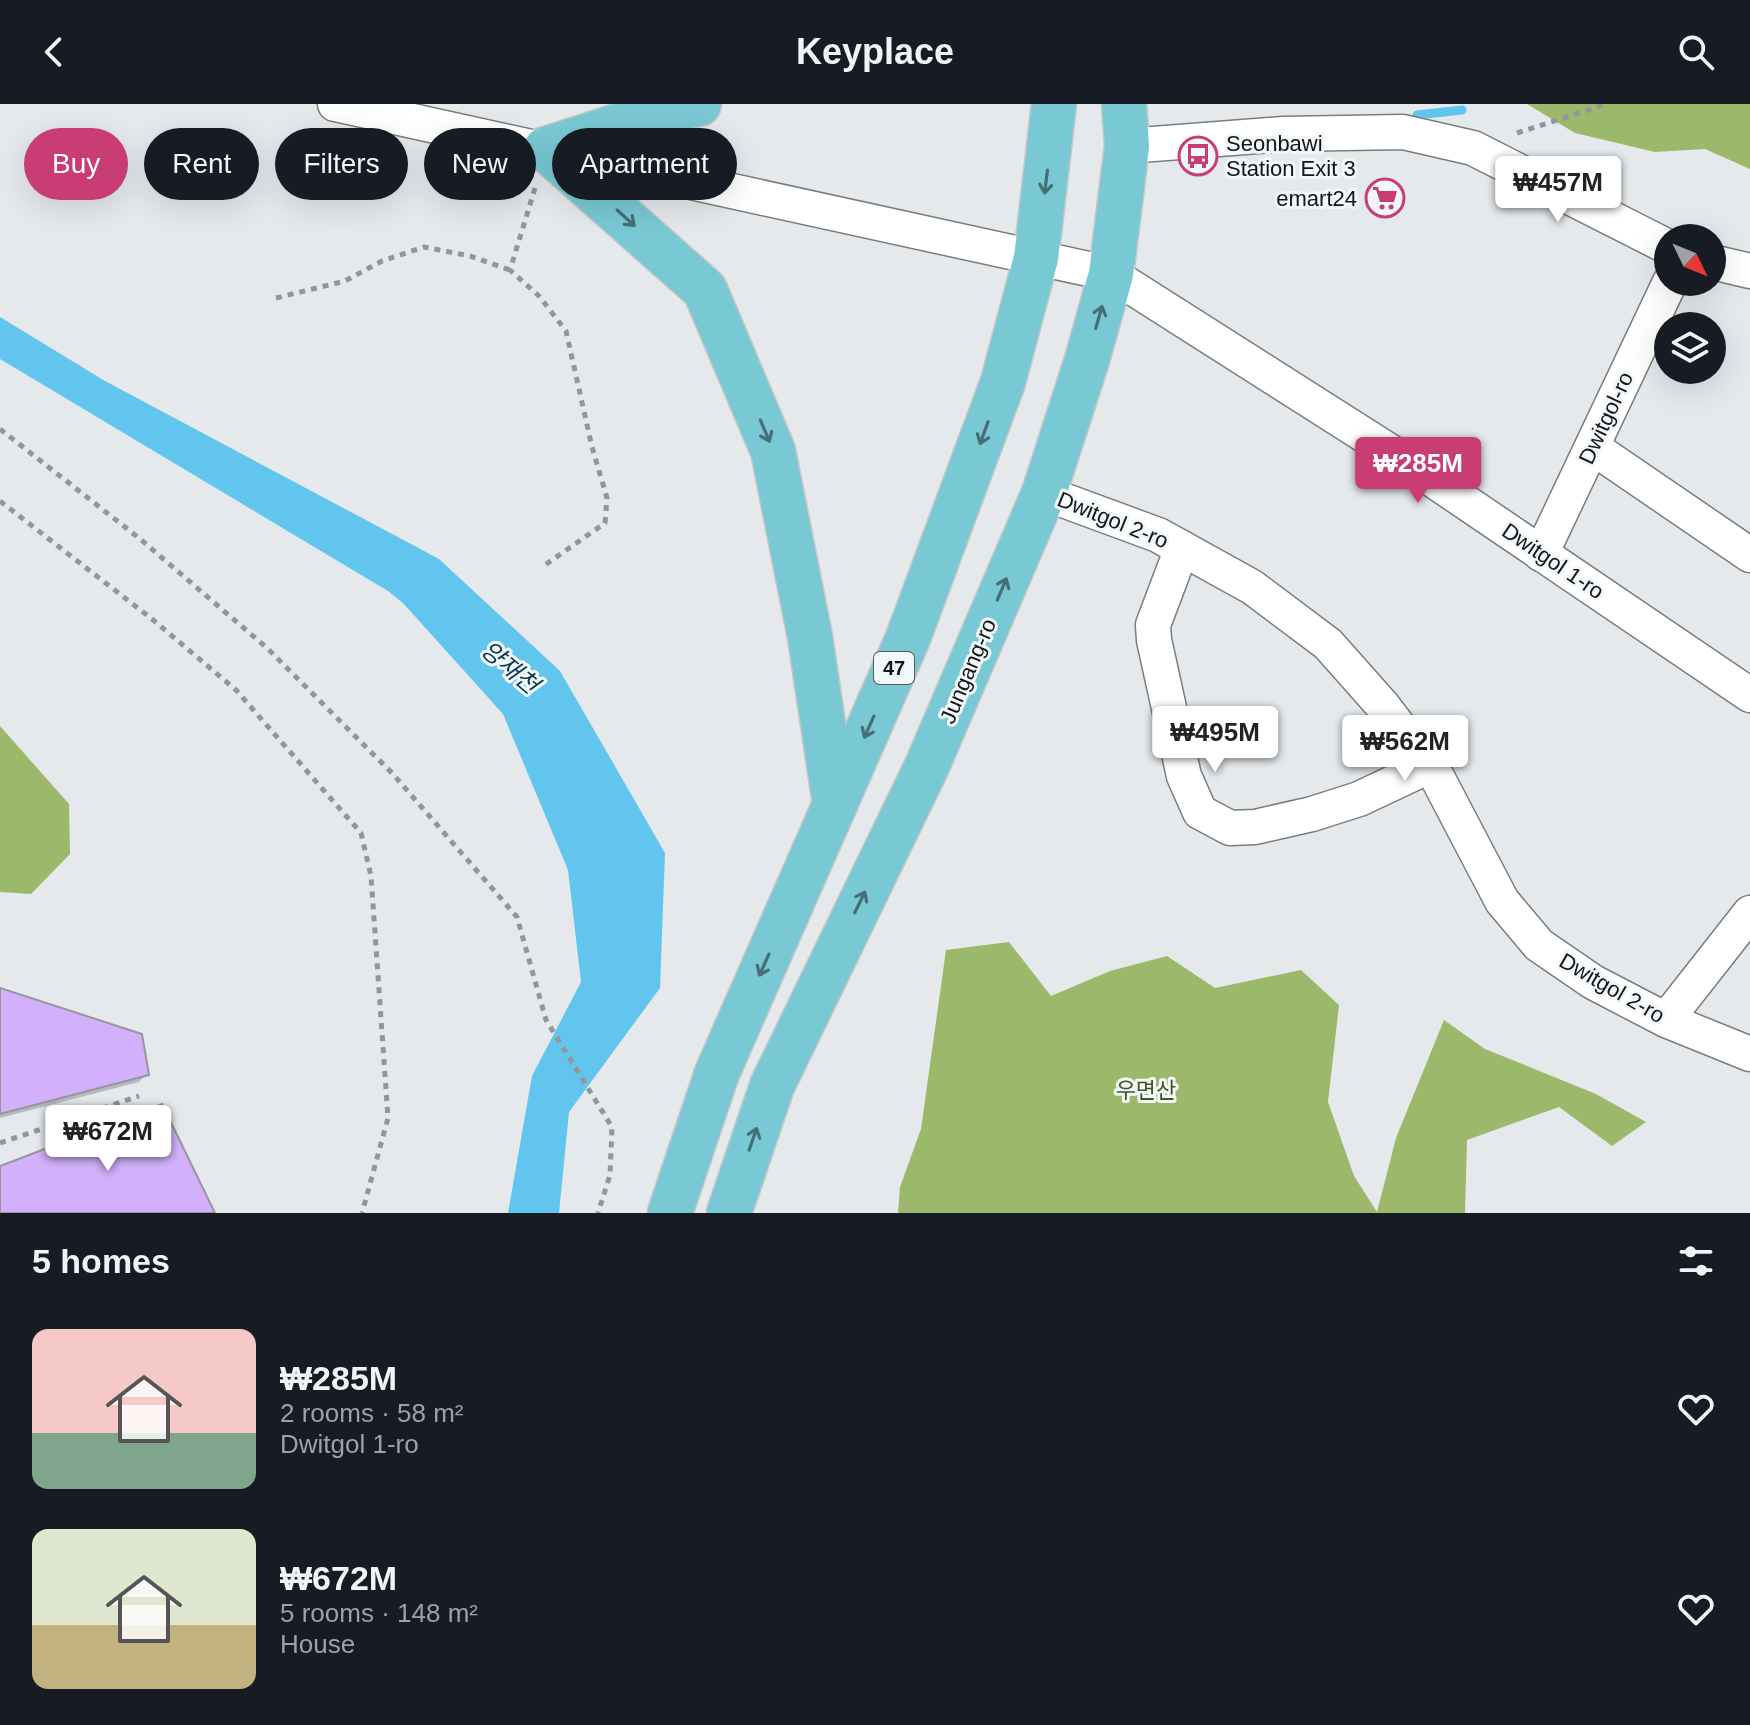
<!DOCTYPE html>
<meta charset="utf-8">
<style>
:root{--surface:#171b24;--page:#20242c;--text:#f1f3f6;--muted:#9ea1a6;--accent:#c73d74}
body{margin:0;font-family:Arial,"Noto Sans KR",sans-serif;background:var(--page);color:var(--text);height:100vh;display:flex;flex-direction:column;font-size:30px;white-space:nowrap}
*{box-sizing:border-box;margin:0}
p{font-size:26px;color:var(--muted)}
.icon{flex:none;width:44px;height:44px;fill:none;stroke:currentColor;stroke-width:2;stroke-linecap:round;stroke-linejoin:round}
.map{position:relative;height:1109px;overflow:hidden}
.drawer{display:flex;flex-direction:column;background:var(--surface);flex:1}
.drawer>*{flex:none}
.hud{position:absolute;left:24px;top:24px;width:800px;height:72px;display:flex;gap:16px}
.needle{width:52px;rotate:133deg}
.fabs{position:absolute;left:1654px;top:120px;display:grid;gap:16px}
.fabs a{display:grid;place-items:center;width:72px;height:72px;border-radius:50%;background:var(--surface);box-shadow:0 8px 32px #0002;font-size:40px}
.price{position:absolute;translate:-50% -68px;padding:0 18px;border-radius:8px;background:#fff;color:#222;font-size:26px;line-height:52px;filter:drop-shadow(0 2px 4px #0008)}
.price::after{content:'';position:absolute;left:50%;top:48px;width:24px;height:18px;margin-left:-12px;background:inherit;clip-path:polygon(0 0,100% 0,50% 100%)}
.price.current{background:var(--accent);color:#fff}
ul{padding:0;list-style:none}
li{display:flex;align-items:center;gap:24px;height:200px;padding:0 32px}
li span{display:grid;place-items:center;flex:none;width:224px;height:160px;border-radius:16px;color:#555}
li>.icon{margin-inline-start:auto}
span .icon{width:96px;height:96px;fill:#fffc;stroke-width:1}
li b{font-size:34px}
h2{display:flex;justify-content:space-between;align-items:center;height:96px;padding:0 32px;font-size:34px}
.tag{padding:0 28px;border-radius:36px;background:var(--surface);box-shadow:0 8px 32px #0002;font-size:28px;line-height:72px}
.tag.current{background:var(--accent);color:#fff}
header{display:flex;justify-content:space-between;align-items:center;height:104px;padding:0 32px;background:var(--surface);font-size:36px;font-weight:800}
.map>svg:first-child{display:block}
.forest{fill:#9cb96b}
.water{fill:#61c5ee}
.shadow{fill:#0003}
.lines{fill:none;stroke-linecap:round;stroke-linejoin:round}
.stream{stroke:#61c5ee;stroke-width:9}
.building{fill:#d2b0fb;stroke:#97969a;stroke-width:2}
.minor-casing{stroke:#797d7f;stroke-width:37}
.major-casing{stroke:#c7c7c7;stroke-width:47}
.path{stroke:#939698;stroke-width:5;stroke-dasharray:6 6;stroke-linecap:butt}
.minor{stroke:#fff;stroke-width:34}
.major{stroke:#79c9d4;stroke-width:44}
.oneway{stroke:#466f75}
.labels{text-anchor:middle;dominant-baseline:central;stroke-width:6;stroke-linejoin:round;paint-order:stroke}
.shield{fill:#f2f7fa;stroke:#57595a;stroke-width:2}
.shield-label{font-size:20px;font-weight:bold;fill:#141516}
.poi-label{font-size:22px;fill:#141516;stroke:#f2f7fa;text-anchor:start}
.street-label{font-size:22px;fill:#141516;stroke:#f2f7fa}
.park-label{font-size:22px;fill:#42561e;stroke:#f2f7fa}
.water-label{font-size:24px;font-style:italic;fill:#0b3949;stroke:#f2f7fa}
</style>
<header><svg class="icon" aria-label="back" viewBox="0 0 24 24"><path d="M15 5l-7 7 7 7"/></svg>Keyplace<svg class="icon" aria-label="search" viewBox="0 0 24 24"><circle cx="10" cy="10" r="6"/><path d="M15 15l6 6"/></svg></header>
<div class="map">
<svg width="1750" height="1109" viewBox="0 0 1750 1109">
<rect width="100%" height="100%" fill="#e5e9ec"/>
<g class="forest">
<polygon points="1527,0 1750,0 1750,65 1705,45 1655,48 1575,29"/>
<polygon points="0,622 69,700 70,750 31,790 0,788"/>
<polygon points="1009,838 1051,892 1110,867 1167,852 1215,884 1301,866 1339,901 1328,998 1354,1072 1377,1108 1396,1034 1444,916 1485,945 1596,990 1646,1018 1612,1042 1559,1003 1467,1036 1465,1109 898,1109 900,1083 921,1025 946,846"/>
</g>
<polygon class="water" points="0,213 105,277 439,455 560,567 665,749 660,884 569,1008 559,1109 508,1109 532,972 581,878 568,766 503,610 403,499 388,487 0,255"/>
<polygon class="shadow" points="0,887 146,970 139,978 0,1014"/>
<g class="lines">
<polyline class="stream" points="1417,11 1462,6"/>
</g>
<g class="building">
<polygon points="0,884 142,930 149,971 0,1010"/>
<polygon points="162,1000 215,1109 0,1109 0,1062"/>
</g>
<g class="lines">
<defs>
<g id="minor">
<polyline points="335,0 1111,170 1405,357 1750,591"/>
<polyline points="1127,42 1284,30 1403,28 1473,44 1668,143"/>
<polyline points="1712,158 1750,167"/>
<polyline points="1592,343 1750,451"/>
<polyline points="1044,389 1158,431 1252,483 1328,540 1383,602 1437,673 1502,797 1539,841 1593,878 1666,916 1750,950"/>
<polyline points="1182,444 1153,521 1154,536 1184,672 1200,708 1230,724 1255,723 1312,710 1359,695 1429,662"/>
<polyline points="1541,450 1670,178"/>
<polyline points="1666,916 1750,809"/>
</g>
<g id="major">
<polyline points="546,45 705,186 773,347 810,533 835,700"/>
<polyline points="546,45 664,7 699,0"/>
<polyline points="670,1109 717,969 908,534 1003,278 1036,154 1054,0"/>
<polyline points="729,1109 772,982 927,662 1044,389 1087,256 1111,170 1127,42 1124,0"/>
</g>
</defs>
<use href="#minor" class="minor-casing"/>
<use href="#major" class="major-casing"/>
<g class="path">
<polyline points="1517,29 1607,0"/>
<polyline points="535,84 510,166 539,192 566,227 592,343 607,394 605,419 545,461"/>
<polyline points="276,194 345,177 382,157 424,143 470,152 510,166"/>
<polyline points="0,325 139,434 267,544 392,669 517,813 546,916 612,1023 610,1071 598,1109"/>
<polyline points="0,397 152,515 236,586 361,729 371,772 388,1014 362,1109"/>
<polyline points="0,1039 139,992"/>
</g>
<use href="#minor" class="minor"/>
<use href="#major" class="major"/>
</g>
<defs><path id="oneway-shaft" d="M-6 0H5M1.5-3L5.5 0L1.5 3" fill="none" stroke-width="1.6" stroke-linecap="round" stroke-linejoin="round" transform="scale(2)"/></defs>
<g class="oneway">
<use href="#oneway-shaft" transform="translate(1046 78) rotate(97)"/>
<use href="#oneway-shaft" transform="translate(626 114) rotate(42)"/>
<use href="#oneway-shaft" transform="translate(1099 213) rotate(-74)"/>
<use href="#oneway-shaft" transform="translate(765 327) rotate(67)"/>
<use href="#oneway-shaft" transform="translate(984 329) rotate(110)"/>
<use href="#oneway-shaft" transform="translate(1002 485) rotate(-67)"/>
<use href="#oneway-shaft" transform="translate(869 623) rotate(114)"/>
<use href="#oneway-shaft" transform="translate(860 798) rotate(-64)"/>
<use href="#oneway-shaft" transform="translate(764 861) rotate(114)"/>
<use href="#oneway-shaft" transform="translate(753 1035) rotate(-71)"/>
</g>
<defs>
<symbol id="bus-ring" viewBox="-11 -11 22 22"><circle r="9.5" fill="#f2f7fa" stroke="#c73d74" stroke-width="1.5"/><path d="M-5-6H5V4H4V6H2V4H-2V6H-4V4H-5ZM-3.5-4V0h7V-4ZM-3.5 1.2v1.5H-2V1.2ZM2 1.2v1.5H3.5V1.2Z" fill="#c73d74"/></symbol>
<symbol id="supermarket-ring" viewBox="-11 -11 22 22"><circle r="9.5" fill="#f2f7fa" stroke="#c73d74" stroke-width="1.5"/><path d="M-6-5.5h2.5l.6 2H6L4.5 2H-2.5L-4.4-4H-6ZM-1.5 3.2a1.3 1.3 0 1 0 .1 0ZM3 3.2a1.3 1.3 0 1 0 .1 0Z" fill="#c73d74"/></symbol>
</defs>
<g fill-rule="evenodd">
<use href="#bus-ring" x="1176" y="30" width="44" height="44"/>
<use href="#supermarket-ring" x="1363" y="72" width="44" height="44"/>
</g>
<g class="labels">
<rect class="shield" x="874" y="548" width="40" height="32" rx="6"/>
<g class="shield-label">
<text x="894" y="564">47</text>
</g>
<g class="poi-label">
<text x="1226" y="39">Seonbawi<tspan x="1226" dy="25">Station Exit 3</tspan></text>
<text x="1357" y="94" text-anchor="end">emart24</text>
</g>
<g class="street-label">
<text transform="translate(1606 314) rotate(-65)">Dwitgol-ro</text>
<text transform="translate(1113 416) rotate(22)">Dwitgol 2-ro</text>
<text transform="translate(1553 457) rotate(34)">Dwitgol 1-ro</text>
<text transform="translate(968 567) rotate(-67)">Jungang-ro</text>
<text transform="translate(1612 884) rotate(30)">Dwitgol 2-ro</text>
</g>
<g class="park-label">
<text x="1146" y="986">우면산</text>
</g>
<g class="water-label">
<text transform="translate(510 563) rotate(40)">양재천</text>
</g>
</g>
</svg>
<div class="fabs">
<a><svg class="needle" viewBox="-14 -14 28 28"><path d="M0-13l5 13h-10z" fill="#e53935"/><path d="M0 13l5-13h-10z" fill="#9ea1a6"/></svg></a>
<a><svg class="icon" aria-label="layers" viewBox="0 0 24 24"><path d="M12 4l9 5-9 5-9-5zM3 14l9 5 9-5"/></svg></a>
</div>
<b class="price" style="left:1558px;top:120px">₩457M</b>
<b class="price current" style="left:1418px;top:401px">₩285M</b>
<b class="price" style="left:1215px;top:670px">₩495M</b>
<b class="price" style="left:1405px;top:679px">₩562M</b>
<b class="price" style="left:108px;top:1069px">₩672M</b>
<div class="hud">
<a class="tag current">Buy</a>
<a class="tag">Rent</a>
<a class="tag">Filters</a>
<a class="tag">New</a>
<a class="tag">Apartment</a>
</div>
</div>
<section class="drawer">
<h2>5 homes<svg class="icon" aria-label="filters" viewBox="0 0 24 24"><path d="M4 7h16M4 17h16"/><circle cx="9" cy="7" r="2"/><circle cx="15" cy="17" r="2"/></svg></h2>
<ul>
<li><span style="background:linear-gradient(#f6c9c9 65%,#7fa58c 0)"><svg class="icon" aria-label="home" viewBox="0 0 24 24"><path d="M3 11l9-7 9 7M6 9v11h12V9"/></svg></span><div><b>₩285M</b><p>2 rooms · 58 m²</p><p>Dwitgol 1-ro</p></div><svg class="icon" aria-label="heart" viewBox="0 0 24 24"><path d="M12 20l-8-8c-3-5 5-10 8-4 3-6 11-1 8 4z"/></svg></li>
<li><span style="background:linear-gradient(#dfe7d0 60%,#c2b280 0)"><svg class="icon" aria-label="home" viewBox="0 0 24 24"><path d="M3 11l9-7 9 7M6 9v11h12V9"/></svg></span><div><b>₩672M</b><p>5 rooms · 148 m²</p><p>House</p></div><svg class="icon" aria-label="heart" viewBox="0 0 24 24"><path d="M12 20l-8-8c-3-5 5-10 8-4 3-6 11-1 8 4z"/></svg></li>
</ul>
</section>
